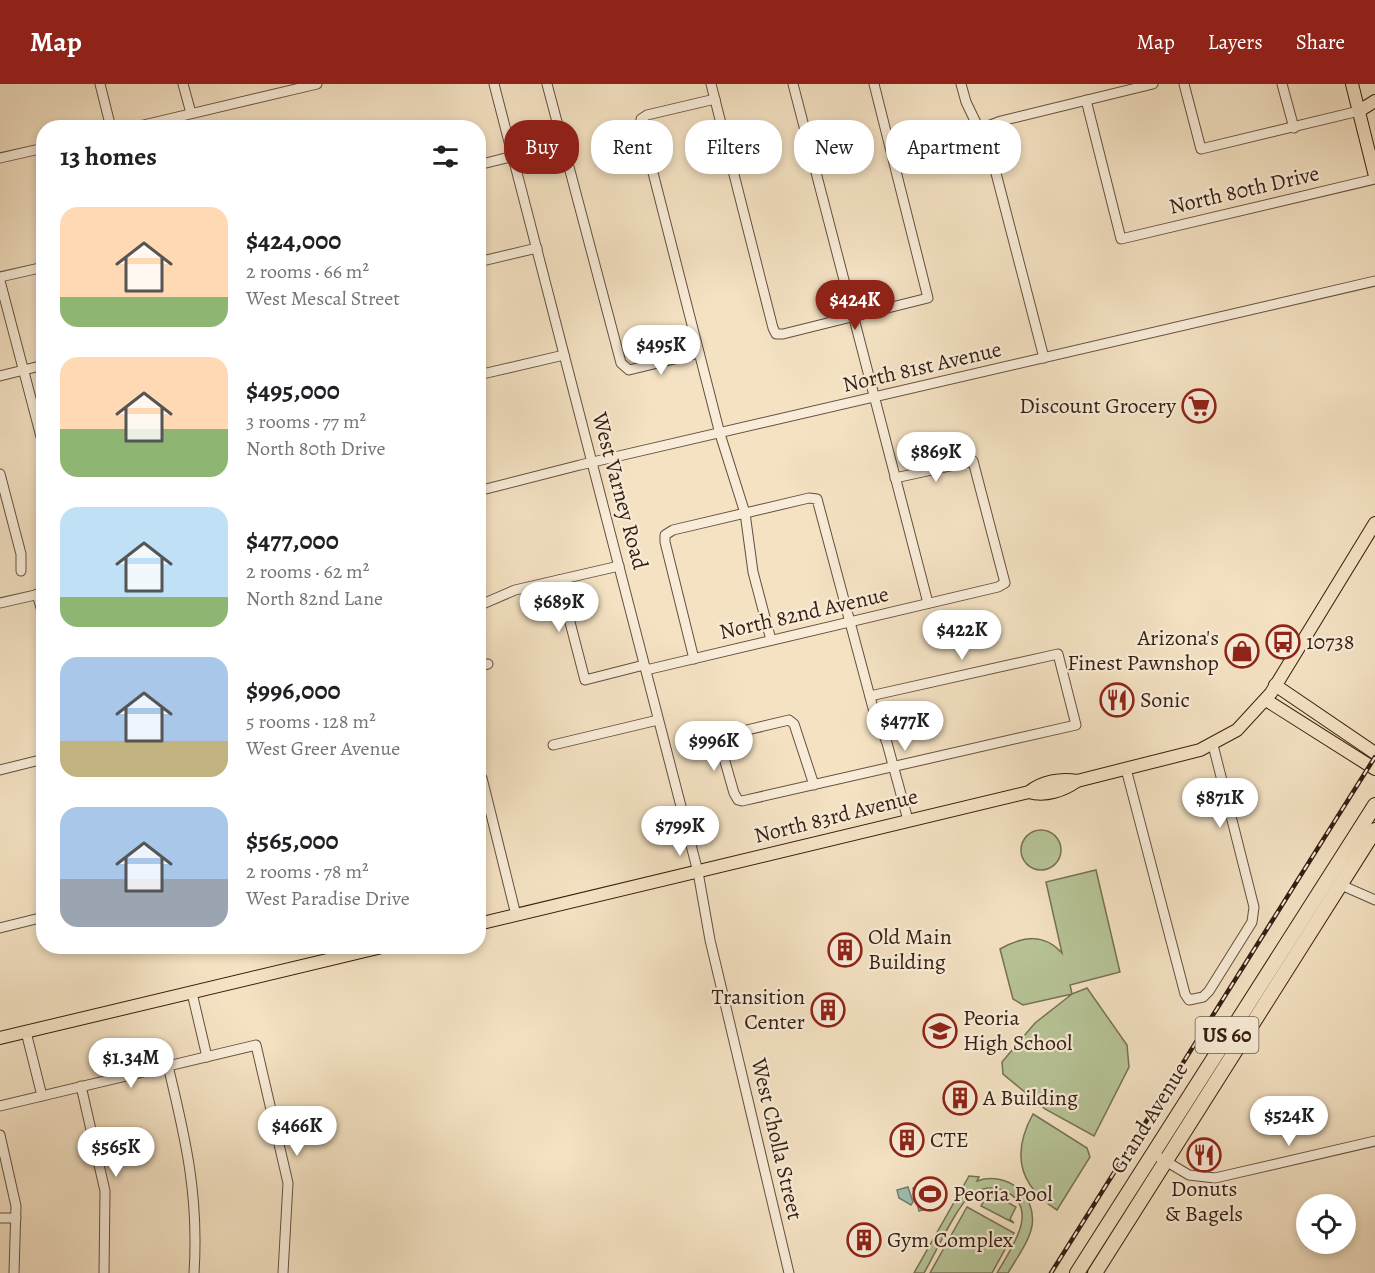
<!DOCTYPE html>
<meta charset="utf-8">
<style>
:root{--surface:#fff;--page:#f2f2f2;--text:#202124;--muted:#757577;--accent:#8f2418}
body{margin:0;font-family:Alegreya,serif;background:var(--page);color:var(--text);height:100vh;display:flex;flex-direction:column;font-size:22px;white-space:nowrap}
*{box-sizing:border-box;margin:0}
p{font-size:20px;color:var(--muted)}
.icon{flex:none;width:33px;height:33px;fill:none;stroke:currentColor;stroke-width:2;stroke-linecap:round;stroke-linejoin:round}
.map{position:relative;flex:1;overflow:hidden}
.details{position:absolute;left:36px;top:36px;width:450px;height:834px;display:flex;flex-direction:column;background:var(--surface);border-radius:24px;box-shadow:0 3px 9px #0003}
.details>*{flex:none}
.top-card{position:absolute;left:504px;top:36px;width:570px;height:54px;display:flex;gap:12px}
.tools{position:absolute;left:1296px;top:1110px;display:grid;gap:12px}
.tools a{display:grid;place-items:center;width:60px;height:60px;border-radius:50%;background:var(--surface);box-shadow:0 3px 9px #0003;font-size:30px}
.price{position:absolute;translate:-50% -51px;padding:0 14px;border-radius:21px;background:#fff;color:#222;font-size:20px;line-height:39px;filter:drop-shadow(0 2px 3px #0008)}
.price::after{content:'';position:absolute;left:50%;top:36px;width:18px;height:14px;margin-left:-9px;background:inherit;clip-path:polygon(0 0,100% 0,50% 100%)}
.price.current{background:var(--accent);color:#fff}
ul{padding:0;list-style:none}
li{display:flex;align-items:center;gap:18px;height:150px;padding:0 24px}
li span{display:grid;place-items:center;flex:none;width:168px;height:120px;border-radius:18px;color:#555}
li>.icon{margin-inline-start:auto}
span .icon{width:72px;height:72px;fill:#fffc;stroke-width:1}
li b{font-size:26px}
h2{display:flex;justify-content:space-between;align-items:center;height:72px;padding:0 24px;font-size:26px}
.chip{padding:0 21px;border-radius:24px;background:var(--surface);box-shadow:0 3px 9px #0003;font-size:21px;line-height:54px}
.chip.current{background:var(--accent);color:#fff}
header{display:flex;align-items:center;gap:36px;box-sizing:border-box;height:84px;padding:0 30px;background:var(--accent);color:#fff}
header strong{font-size:28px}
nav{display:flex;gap:33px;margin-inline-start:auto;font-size:21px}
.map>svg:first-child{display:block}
.green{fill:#b7c497;stroke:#767154;stroke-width:1.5}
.water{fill:#9cbeb0;stroke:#737e71;stroke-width:1.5}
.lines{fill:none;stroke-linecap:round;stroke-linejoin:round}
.minor-casing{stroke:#664f3e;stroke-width:11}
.major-casing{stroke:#361e12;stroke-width:14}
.highway-casing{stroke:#361e12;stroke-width:16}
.minor{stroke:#f8ecd8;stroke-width:9}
.major{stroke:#f4e2c3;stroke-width:12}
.highway{stroke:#f4e2c3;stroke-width:14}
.rail-casing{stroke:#361e12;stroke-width:4.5}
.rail{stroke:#f8ecd8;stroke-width:2;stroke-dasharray:7;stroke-linecap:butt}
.labels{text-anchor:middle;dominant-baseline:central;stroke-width:4.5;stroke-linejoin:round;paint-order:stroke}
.shield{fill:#f8ecd8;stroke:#705c4d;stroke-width:1.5}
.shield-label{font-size:21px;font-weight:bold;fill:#361e12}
.street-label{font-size:22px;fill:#361e12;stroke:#f8ecd8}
.poi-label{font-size:22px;fill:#361e12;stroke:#f8ecd8;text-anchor:start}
</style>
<header>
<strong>Map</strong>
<nav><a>Map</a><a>Layers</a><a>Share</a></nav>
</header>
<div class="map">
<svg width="1375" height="1189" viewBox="0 0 1375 1189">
<rect width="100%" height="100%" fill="#f4e2c3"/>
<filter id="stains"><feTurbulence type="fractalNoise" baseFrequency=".00333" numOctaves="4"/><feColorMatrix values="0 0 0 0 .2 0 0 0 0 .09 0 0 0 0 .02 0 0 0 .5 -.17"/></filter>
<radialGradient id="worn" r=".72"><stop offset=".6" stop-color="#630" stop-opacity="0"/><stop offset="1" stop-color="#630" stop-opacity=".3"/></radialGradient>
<g class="green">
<circle cx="1041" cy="766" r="20"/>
<path d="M1096 786 1120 888 1070 901 1072 910 1087 904 1127 961 1129 983 1094 1052 1045 1025 1003 990 1002 978 1035 939 1072 910 1023 921 1013 915 1000 865C1023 852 1044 849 1062 869L1046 798Z"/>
<path d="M1033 1030 1087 1064 1090 1073 1057 1126C1019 1102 1011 1070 1033 1030Z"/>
<path d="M969 1092 979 1093 977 1097C1006 1087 1037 1110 1032 1142 1029 1158 1016 1175 1008 1189H997C1010 1166 1043 1123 1003 1106 993 1102 981 1104 972 1110 957 1121 935 1170 924 1189H914Z"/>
<polygon points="989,1108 1000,1114 1003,1110 1007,1112 1005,1117 1016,1123 1010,1135 1014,1139 981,1122"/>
<polygon points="967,1123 1014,1149 992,1189 930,1189"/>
</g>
<g class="water">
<polygon points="930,1100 932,1105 943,1102 946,1114 935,1117 936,1122 919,1127 913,1104"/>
<polygon points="908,1103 913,1118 911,1121 899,1114 897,1106"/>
</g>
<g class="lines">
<defs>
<g id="minor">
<polyline points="100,0 111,44"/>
<polyline points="183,0 191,29"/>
<polyline points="494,0 698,788 710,856 789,1189"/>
<polyline points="547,0 621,279 629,286 699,269"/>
<polyline points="711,0 773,244 776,250 783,250 928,214 874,0"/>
<polyline points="793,0 928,519"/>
<polyline points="961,0 966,18 991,70 1044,274"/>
<polyline points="1184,0 1201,65 1359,27"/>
<polyline points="1282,0 1294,44"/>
<polyline points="715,15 647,31 641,35 641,42 720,350 745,429 753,488 771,556"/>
<polyline points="1086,16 1121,155 1375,95"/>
<polyline points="131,44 317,0"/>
<polyline points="980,45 1001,37 1153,0"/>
<polyline points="0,74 44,64"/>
<polyline points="478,81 514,72"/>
<polyline points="478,178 537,164"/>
<polyline points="0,193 44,183"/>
<polyline points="0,197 44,364"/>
<polyline points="478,291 564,271"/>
<polyline points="0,292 44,281"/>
<polyline points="0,390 21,470 21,487"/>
<polyline points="478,407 580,381 1375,197"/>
<polyline points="559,496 585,596 644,581"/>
<polyline points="37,510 44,534"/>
<polyline points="0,519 44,509"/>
<polyline points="478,522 515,506 619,482"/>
<polyline points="694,575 665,458 665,451 673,446 809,414 817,415 873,624 887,659 908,736"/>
<polyline points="478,582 488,580"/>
<polyline points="646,586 998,503 1005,499 973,377 895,394"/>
<polyline points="553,661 658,636"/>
<polyline points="1126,685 1185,910 1189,916 1203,913 1209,907 1252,838 1254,823 1213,661"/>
<polyline points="0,686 44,675"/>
<polyline points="482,694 516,831"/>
<polyline points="814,701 794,640 789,636 718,653 734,709 738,716 742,717 1076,641 1058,570 870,612"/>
<polyline points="1341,801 1375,816"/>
<polyline points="0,844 44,833"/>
<polyline points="192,909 207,973"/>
<polyline points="26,948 42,1012"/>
<path d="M168 982C186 1056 199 1113 194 1189"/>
<polyline points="81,1002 105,1107 104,1189"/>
<polyline points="0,1022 256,961 288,1099 283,1189"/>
<polyline points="0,1051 16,1122 14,1189"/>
<polyline points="1152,1069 1189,1091 1215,1094 1375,1057"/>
<polyline points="0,1134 16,1134"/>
</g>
<g id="major">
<polyline points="1352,0 1375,92"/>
<polyline points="1359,27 1375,17"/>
<polyline points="1275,601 1375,669"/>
<polyline points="1266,616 1375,685"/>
<path d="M1029 708C1046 713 1064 706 1077 697L1200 666 1237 646 1271 609 1375 439"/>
<path d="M478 840 1029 708C1042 697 1061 694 1077 697"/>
<polyline points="0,954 386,862"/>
</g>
<g id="highway">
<polyline points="1077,1189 1375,721"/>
<polyline points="1095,1189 1375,746"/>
</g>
</defs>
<use href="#minor" class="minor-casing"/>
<use href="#major" class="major-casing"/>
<use href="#highway" class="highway-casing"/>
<use href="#minor" class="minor"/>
<use href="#major" class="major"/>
<use href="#highway" class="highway"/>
<defs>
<polyline id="rail" points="1051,1189 1375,673"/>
</defs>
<use href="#rail" class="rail-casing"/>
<use href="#rail" class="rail"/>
</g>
<defs>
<symbol id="supermarket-ring" viewBox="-11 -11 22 22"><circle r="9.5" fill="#f8ecd8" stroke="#8f2418" stroke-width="1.5"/><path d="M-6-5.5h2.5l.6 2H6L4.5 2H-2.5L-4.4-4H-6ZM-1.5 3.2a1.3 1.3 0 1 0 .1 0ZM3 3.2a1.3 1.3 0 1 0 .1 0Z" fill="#8f2418"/></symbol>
<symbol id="bus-ring" viewBox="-11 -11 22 22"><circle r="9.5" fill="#f8ecd8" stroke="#8f2418" stroke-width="1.5"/><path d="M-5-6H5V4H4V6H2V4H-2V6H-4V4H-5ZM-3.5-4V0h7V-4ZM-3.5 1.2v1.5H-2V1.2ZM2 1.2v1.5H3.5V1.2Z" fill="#8f2418"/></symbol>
<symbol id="shop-ring" viewBox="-11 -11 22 22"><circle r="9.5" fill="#f8ecd8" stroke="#8f2418" stroke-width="1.5"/><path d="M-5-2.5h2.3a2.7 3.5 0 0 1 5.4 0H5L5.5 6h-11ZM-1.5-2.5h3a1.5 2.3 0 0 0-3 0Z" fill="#8f2418"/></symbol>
<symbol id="restaurant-ring" viewBox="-11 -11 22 22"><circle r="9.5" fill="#f8ecd8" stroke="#8f2418" stroke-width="1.5"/><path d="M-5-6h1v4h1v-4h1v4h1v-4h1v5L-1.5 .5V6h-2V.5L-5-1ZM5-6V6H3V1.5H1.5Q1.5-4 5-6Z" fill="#8f2418"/></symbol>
<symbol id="building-ring" viewBox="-11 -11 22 22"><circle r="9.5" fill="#f8ecd8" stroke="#8f2418" stroke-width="1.5"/><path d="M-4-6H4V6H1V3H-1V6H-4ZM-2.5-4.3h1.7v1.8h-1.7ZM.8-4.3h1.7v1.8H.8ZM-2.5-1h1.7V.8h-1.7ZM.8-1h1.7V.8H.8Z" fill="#8f2418"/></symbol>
<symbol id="school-ring" viewBox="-11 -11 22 22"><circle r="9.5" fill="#f8ecd8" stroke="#8f2418" stroke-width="1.5"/><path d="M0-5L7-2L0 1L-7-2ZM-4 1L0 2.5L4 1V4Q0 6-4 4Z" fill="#8f2418"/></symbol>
<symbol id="stadium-ring" viewBox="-11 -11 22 22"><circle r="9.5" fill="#f8ecd8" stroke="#8f2418" stroke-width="1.5"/><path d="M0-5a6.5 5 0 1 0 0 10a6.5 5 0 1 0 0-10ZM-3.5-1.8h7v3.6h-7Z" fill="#8f2418"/></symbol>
</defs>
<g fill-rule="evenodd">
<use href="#supermarket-ring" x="1180" y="303" width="38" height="38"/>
<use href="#bus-ring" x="1264" y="539" width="38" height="38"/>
<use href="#shop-ring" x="1223" y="548" width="38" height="38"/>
<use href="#restaurant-ring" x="1098" y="597" width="38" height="38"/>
<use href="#building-ring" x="826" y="847" width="38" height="38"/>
<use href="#building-ring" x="809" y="907" width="38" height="38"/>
<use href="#school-ring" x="921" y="928" width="38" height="38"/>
<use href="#building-ring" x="941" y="995" width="38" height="38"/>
<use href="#building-ring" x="888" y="1037" width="38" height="38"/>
<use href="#restaurant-ring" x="1185" y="1052" width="38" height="38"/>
<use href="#stadium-ring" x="911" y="1091" width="38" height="38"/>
<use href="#building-ring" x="845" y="1137" width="38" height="38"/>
</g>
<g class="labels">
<rect class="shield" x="1195.5" y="933" width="63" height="36" rx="4.5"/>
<g class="shield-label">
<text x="1227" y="951">US 60</text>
</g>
<g class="street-label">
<text transform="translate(1244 106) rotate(-13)">North 80th Drive</text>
<text transform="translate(922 283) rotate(-13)">North 81st Avenue</text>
<text transform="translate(620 407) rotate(75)">West Varney Road</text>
<text transform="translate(804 529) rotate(-13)">North 82nd Avenue</text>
<text transform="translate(836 732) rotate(-14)">North 83rd Avenue</text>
<text transform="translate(1149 1034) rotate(-58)">Grand Avenue</text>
<text transform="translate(777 1055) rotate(77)">West Cholla Street</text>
</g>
<g class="poi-label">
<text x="1176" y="322" text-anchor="end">Discount Grocery</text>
<text x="1219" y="554" text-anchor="end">Arizona's<tspan x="1219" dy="25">Finest Pawnshop</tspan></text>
<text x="1306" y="558">10738</text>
<text x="1140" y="616">Sonic</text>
<text x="868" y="853">Old Main<tspan x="868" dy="25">Building</tspan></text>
<text x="805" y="913" text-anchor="end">Transition<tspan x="805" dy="25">Center</tspan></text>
<text x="963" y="934">Peoria<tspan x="963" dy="25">High School</tspan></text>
<text x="983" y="1014">A Building</text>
<text x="930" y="1056">CTE</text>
<text x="1204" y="1105" text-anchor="middle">Donuts<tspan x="1204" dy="25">&amp; Bagels</tspan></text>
<text x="953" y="1110">Peoria Pool</text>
<text x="887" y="1156">Gym Complex</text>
</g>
</g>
<rect width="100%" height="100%" filter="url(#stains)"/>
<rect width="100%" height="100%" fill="url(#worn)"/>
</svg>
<div class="tools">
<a><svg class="icon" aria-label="locate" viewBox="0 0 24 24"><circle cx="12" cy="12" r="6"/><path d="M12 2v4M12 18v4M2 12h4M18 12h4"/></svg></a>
</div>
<b class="price current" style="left:855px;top:247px">$424K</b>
<b class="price" style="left:661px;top:292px">$495K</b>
<b class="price" style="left:936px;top:399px">$869K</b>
<b class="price" style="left:559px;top:549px">$689K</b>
<b class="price" style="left:962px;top:577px">$422K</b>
<b class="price" style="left:905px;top:668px">$477K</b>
<b class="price" style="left:714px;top:688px">$996K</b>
<b class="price" style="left:1220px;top:745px">$871K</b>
<b class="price" style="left:680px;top:773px">$799K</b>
<b class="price" style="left:131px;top:1005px">$1.34M</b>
<b class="price" style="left:1289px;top:1063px">$524K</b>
<b class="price" style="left:297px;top:1073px">$466K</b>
<b class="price" style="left:116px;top:1094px">$565K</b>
<div class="top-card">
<a class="chip current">Buy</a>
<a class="chip">Rent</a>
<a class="chip">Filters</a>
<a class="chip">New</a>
<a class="chip">Apartment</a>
</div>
<section class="details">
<h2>13 homes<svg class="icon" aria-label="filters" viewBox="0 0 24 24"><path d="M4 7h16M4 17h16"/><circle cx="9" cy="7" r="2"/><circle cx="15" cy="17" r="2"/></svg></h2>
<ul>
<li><span style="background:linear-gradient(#ffd9b3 75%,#8fb573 0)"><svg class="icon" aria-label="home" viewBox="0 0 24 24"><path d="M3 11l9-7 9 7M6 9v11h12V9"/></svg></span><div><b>$424,000</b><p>2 rooms · 66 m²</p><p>West Mescal Street</p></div></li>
<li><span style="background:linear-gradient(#ffd9b3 60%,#8fb573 0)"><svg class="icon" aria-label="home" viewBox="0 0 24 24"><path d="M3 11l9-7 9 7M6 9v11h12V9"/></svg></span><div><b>$495,000</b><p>3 rooms · 77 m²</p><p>North 80th Drive</p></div></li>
<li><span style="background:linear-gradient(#bfe0f5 75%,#8fb573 0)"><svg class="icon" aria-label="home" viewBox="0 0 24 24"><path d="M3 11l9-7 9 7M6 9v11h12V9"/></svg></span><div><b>$477,000</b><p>2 rooms · 62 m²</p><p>North 82nd Lane</p></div></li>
<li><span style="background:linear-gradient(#a9c7e8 70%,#c2b280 0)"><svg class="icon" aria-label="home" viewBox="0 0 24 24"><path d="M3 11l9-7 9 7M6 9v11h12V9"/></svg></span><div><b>$996,000</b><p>5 rooms · 128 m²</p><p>West Greer Avenue</p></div></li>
<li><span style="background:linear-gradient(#a9c7e8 60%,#9aa5b1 0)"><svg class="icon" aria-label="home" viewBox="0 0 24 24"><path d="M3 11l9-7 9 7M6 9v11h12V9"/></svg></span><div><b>$565,000</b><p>2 rooms · 78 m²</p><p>West Paradise Drive</p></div></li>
</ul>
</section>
</div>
